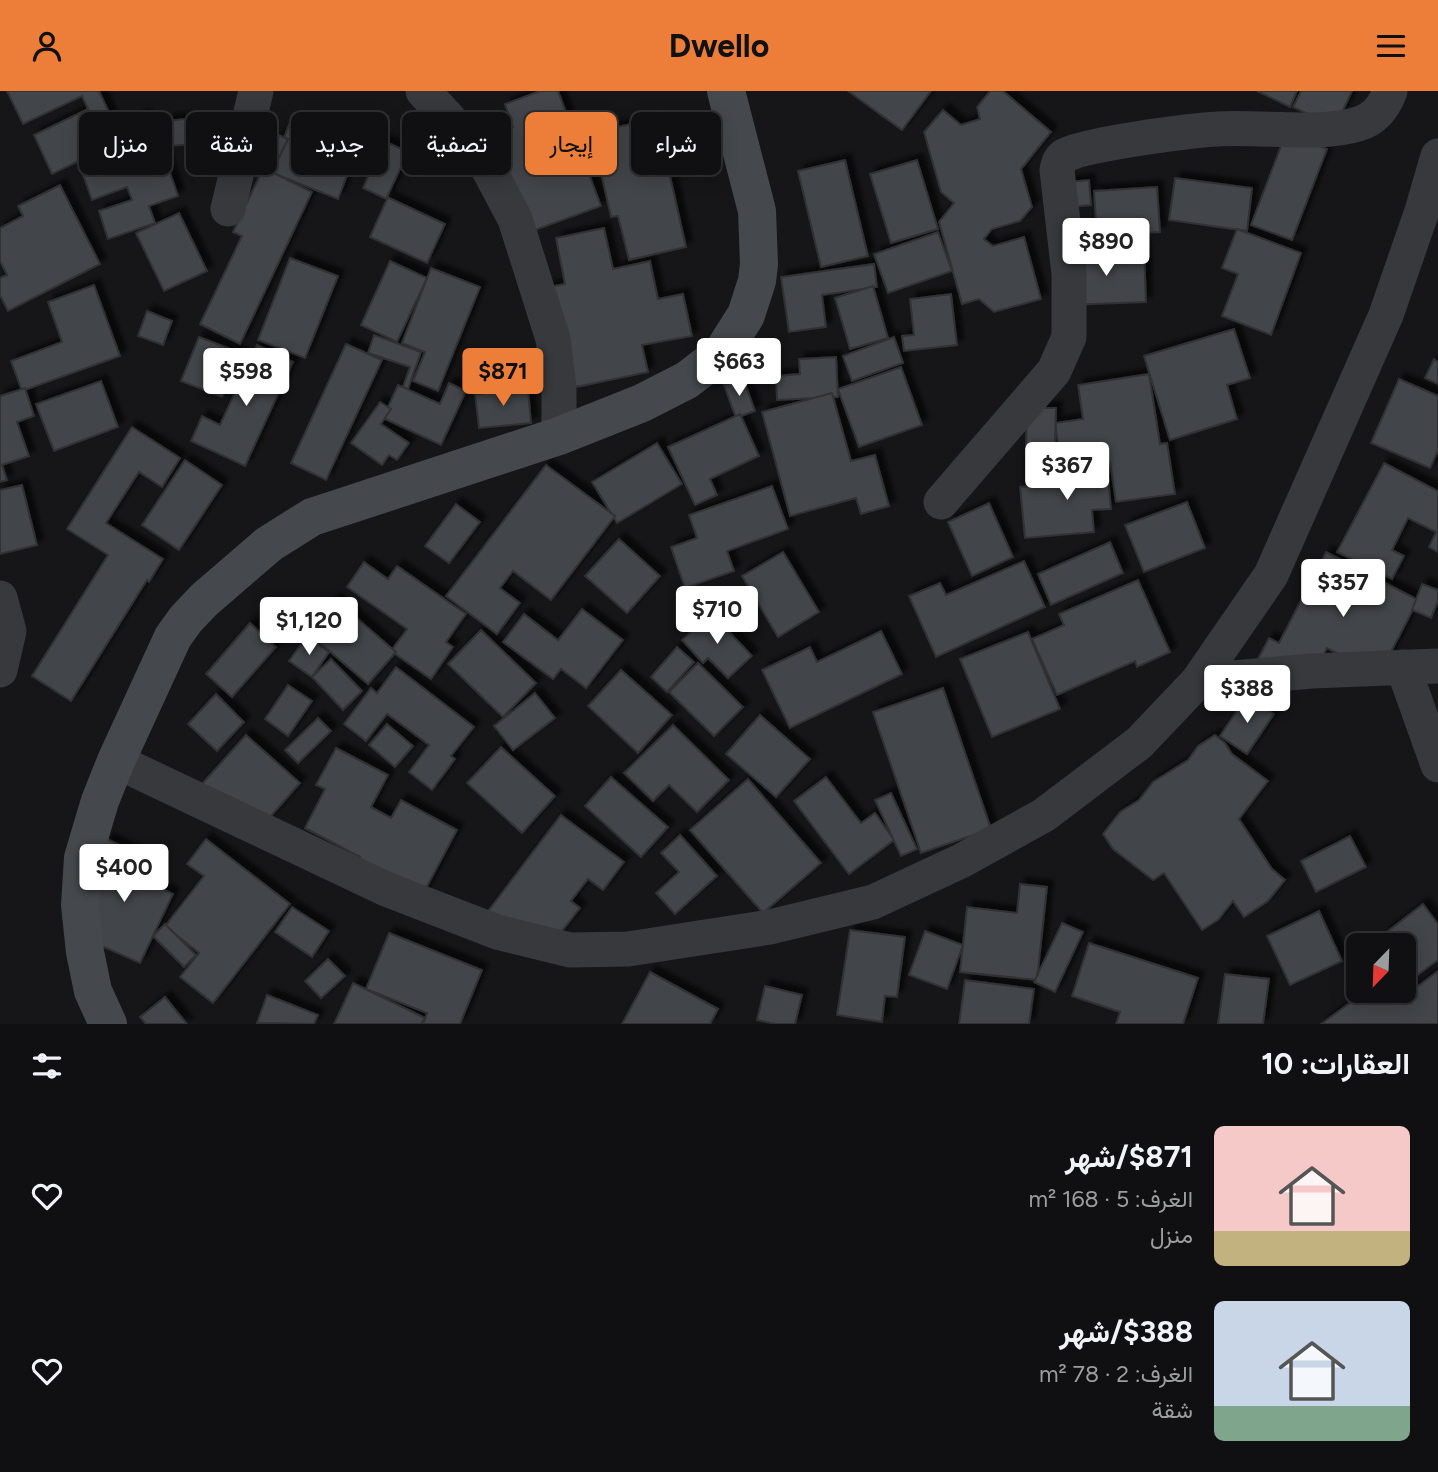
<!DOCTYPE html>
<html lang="ar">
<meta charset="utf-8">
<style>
:root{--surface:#101012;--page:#19191b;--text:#f1f3f6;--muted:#9c9d9f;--line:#303032;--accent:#ed7e39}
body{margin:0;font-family:Figtree,Vazirmatn,sans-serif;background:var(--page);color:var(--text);direction:rtl;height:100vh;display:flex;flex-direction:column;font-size:26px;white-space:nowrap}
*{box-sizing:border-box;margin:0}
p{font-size:23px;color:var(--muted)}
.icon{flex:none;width:38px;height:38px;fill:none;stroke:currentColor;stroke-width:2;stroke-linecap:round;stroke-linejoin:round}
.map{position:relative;height:933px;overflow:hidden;direction:ltr}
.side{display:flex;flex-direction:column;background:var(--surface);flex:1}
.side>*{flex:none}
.top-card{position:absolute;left:21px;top:21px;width:700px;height:63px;direction:rtl;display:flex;gap:14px}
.needle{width:46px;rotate:203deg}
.controls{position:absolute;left:1346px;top:842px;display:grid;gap:14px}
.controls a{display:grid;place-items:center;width:70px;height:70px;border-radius:10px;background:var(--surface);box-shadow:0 4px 18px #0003,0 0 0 2px var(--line);font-size:35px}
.price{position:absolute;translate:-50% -60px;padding:0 16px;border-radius:7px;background:#fff;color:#222;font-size:23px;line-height:46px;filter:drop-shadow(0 2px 4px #0008)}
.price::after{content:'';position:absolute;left:50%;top:42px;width:21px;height:16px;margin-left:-10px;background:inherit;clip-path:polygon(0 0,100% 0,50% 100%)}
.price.selected{background:var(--accent);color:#111}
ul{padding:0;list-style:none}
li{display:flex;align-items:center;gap:21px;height:175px;padding:0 28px}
li span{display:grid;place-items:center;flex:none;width:196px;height:140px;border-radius:10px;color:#555}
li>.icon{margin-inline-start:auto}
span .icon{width:84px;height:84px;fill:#fffc;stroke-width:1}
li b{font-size:30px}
h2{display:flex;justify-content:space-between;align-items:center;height:84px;padding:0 28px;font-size:30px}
.chip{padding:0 24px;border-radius:10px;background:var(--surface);box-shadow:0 4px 18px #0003,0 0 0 2px var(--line);font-size:24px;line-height:63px}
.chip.selected{background:var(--accent);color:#111}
header{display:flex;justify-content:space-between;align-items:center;height:91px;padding:0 28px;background:var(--accent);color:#111;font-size:32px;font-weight:700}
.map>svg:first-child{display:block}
.building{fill:#424548;stroke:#303134;stroke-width:2;filter:url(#shadow)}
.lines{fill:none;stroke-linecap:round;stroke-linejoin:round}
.street{stroke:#37393d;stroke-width:35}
.secondary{stroke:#45494d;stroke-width:38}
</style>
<header><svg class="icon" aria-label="menu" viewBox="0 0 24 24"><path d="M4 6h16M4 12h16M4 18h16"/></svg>Dwello<svg class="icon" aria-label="person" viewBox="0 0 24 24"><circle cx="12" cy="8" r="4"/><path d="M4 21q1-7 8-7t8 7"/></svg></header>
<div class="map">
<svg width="1438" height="933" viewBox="0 0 1438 933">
<defs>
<filter id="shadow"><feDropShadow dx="6" dy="-6" stdDeviation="2" flood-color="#0009"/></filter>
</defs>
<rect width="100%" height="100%" fill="#161618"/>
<g class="building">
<polygon points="7,0 99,0 114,32 96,41 104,58 52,83 34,44 88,18 82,5 23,33"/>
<polygon points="540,0 558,0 601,115 524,143 488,45 513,36 505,13"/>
<polygon points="848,0 931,0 902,39"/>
<polygon points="990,0 1003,0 1051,41 1021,78 1032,116 1020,130 992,138 984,148 993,155 1024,146 1041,208 994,221 979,208 962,213 939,131 954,112 941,101 924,41 943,19 961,34 980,28 977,16"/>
<polygon points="1257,0 1297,0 1290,16"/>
<polygon points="1301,0 1352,0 1335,36 1293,16"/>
<polygon points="144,24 153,44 107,64 98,44"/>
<polygon points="192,27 195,53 170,55 167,30"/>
<polygon points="657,27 686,156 629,169 618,125 611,126 592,42"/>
<polygon points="291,29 358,56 338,108 270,81"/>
<polygon points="1286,42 1327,58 1292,149 1251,134"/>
<polygon points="279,44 288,48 272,81 312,101 240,253 200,233 242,145 233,141"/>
<polygon points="384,50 408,61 387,106 445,133 427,172 370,146 387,108 363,97"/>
<polygon points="160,53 178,105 149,115 155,132 108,148 99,120 132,109 127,96 92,109 82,81"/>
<polygon points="845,69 868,165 821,176 798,80"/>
<polygon points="917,69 938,138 891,152 870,83"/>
<polygon points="1175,87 1252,97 1247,140 1169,129"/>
<polygon points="1089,89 1091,114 1060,117 1058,92"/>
<polygon points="60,94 100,173 8,220 0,204 0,187 7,184 0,170 0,137 23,125 18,115"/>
<polygon points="1157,96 1160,141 1097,145 1094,100"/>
<polygon points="179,122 207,180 164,200 136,142"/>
<polygon points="604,137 613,178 650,170 658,208 683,203 692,245 642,254 648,281 562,299 538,198 565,193 556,147"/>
<polygon points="1237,138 1301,162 1271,244 1222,225 1238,183 1222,177"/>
<polygon points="938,141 952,180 888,202 874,163"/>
<polygon points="1144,159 1146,211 1067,214 1065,162"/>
<polygon points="290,167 338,185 305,267 258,249"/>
<polygon points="390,170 427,187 397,251 361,234"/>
<polygon points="874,173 877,196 822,204 826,236 789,241 781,186"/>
<polygon points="431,177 480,196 438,300 413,290 425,261 402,252"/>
<polygon points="94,194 120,265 22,300 11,270 62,251 48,211"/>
<polygon points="873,195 888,247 850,258 835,207"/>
<polygon points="951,203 957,254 904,260 902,245 914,244 910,208"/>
<polygon points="147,220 172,230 163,254 138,245"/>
<polygon points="1234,238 1250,287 1227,294 1237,328 1170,349 1144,265"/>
<polygon points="374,244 421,261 408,298 403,296 410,276 368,262"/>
<polygon points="199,246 241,262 222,306 181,290"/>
<polygon points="894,246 903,272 852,290 843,265"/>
<polygon points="346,253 382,269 326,389 291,372"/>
<polygon points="257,254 293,271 245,375 191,350 202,325 220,334"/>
<polygon points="836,266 838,306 777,309 776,285 800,283 799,268"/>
<polygon points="1434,268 1438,271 1438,293 1425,287"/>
<polygon points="901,276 922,334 859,356 838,298"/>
<polygon points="1149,283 1160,353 1167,352 1175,403 1116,411 1110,371 1062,378 1055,332 1083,328 1078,294"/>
<polygon points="743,287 755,320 736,327 724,294"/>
<polygon points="1399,288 1438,305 1438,360 1430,377 1371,352"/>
<polygon points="101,290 118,336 54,360 36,313"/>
<polygon points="449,292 466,300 441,354 383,327 398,294 440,313"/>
<polygon points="25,297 34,325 17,331 29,365 2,374 7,389 0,391 0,305"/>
<polygon points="528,298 531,332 479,337 475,303"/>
<polygon points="832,302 851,370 875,364 889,415 861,423 856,407 790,425 762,321"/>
<polygon points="380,311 391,318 381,333 409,352 397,369 389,364 382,374 351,352"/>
<polygon points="1027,317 1056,317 1055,354 1026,353"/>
<polygon points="740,323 759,365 710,388 717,404 695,414 668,356"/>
<polygon points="132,336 180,367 162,396 139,381 106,432 163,468 149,491 147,489 71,610 32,585 108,464 67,438"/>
<polygon points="657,352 682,393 617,432 592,391"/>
<polygon points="1106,365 1111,418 1092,419 1094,441 1025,447 1020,396 1080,391 1077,368"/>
<polygon points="185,369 222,394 179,459 142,434"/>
<polygon points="1384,372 1438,400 1438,461 1429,456 1436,441 1408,427 1392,459 1404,465 1392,488 1337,461"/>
<polygon points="546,374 615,425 551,509 513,480 500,497 520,512 497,543 446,505"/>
<polygon points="22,394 37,454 0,463 0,399"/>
<polygon points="772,395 788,438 727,460 734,480 685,497 671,456 697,447 689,424"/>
<polygon points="1187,411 1205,457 1144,481 1125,434"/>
<polygon points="989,412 1013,466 972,485 948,431"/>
<polygon points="456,413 480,431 449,472 425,455"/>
<polygon points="619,448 660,485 627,522 585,485"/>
<polygon points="1110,451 1123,482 1051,514 1038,483"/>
<polygon points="783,461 819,521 778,546 742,485"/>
<polygon points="1326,461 1418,509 1379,584 1327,557 1316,578 1258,568 1269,547 1279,552"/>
<polygon points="1024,470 1045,516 936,566 909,505 940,492 946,504"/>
<polygon points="364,471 388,488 397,475 466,523 446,551 453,556 431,588 391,560 407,538 347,496"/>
<polygon points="1138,489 1170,561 1137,576 1135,570 1057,604 1032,548 1064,534 1059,523"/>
<polygon points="1422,493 1438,499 1438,510 1431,527 1412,519"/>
<polygon points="335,508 396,561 368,593 307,541"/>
<polygon points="582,518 623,549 586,597 561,578 553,588 503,551 524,523 558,549"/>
<polygon points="711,522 752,565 728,587 708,567 703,572 682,549"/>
<polygon points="250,532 276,556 232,606 206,583"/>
<polygon points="481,539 536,592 503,626 448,573"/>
<polygon points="881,540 902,583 790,637 762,579 810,556 817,571"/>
<polygon points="1028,541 1060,618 992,646 960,568"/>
<polygon points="307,545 329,561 312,586 289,570"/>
<polygon points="677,556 694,571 667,601 651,586"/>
<polygon points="331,568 362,600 343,619 312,586"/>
<polygon points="698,572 743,616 714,645 669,601"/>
<polygon points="396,576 474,636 451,665 455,668 432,699 409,681 429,654 387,623 366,650 344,633 371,597 377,602"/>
<polygon points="621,579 672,624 638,662 588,615"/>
<polygon points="288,594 312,610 288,645 265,628"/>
<polygon points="943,597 991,738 921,762 873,621"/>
<polygon points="535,602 555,627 513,659 494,635"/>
<polygon points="216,603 244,631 217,660 188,633"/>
<polygon points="1247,605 1274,623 1247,663 1220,645"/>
<polygon points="760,624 810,668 776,706 726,663"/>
<polygon points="318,627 331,640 298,672 285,659"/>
<polygon points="387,633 413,655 395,676 369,654"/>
<polygon points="673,634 729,689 697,721 669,694 653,710 624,682"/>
<polygon points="246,644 300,692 256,742 201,694"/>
<polygon points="1215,644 1225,652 1232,663 1268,690 1239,728 1272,778 1285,789 1268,810 1244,826 1233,810 1218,829 1202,839 1164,782 1153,789 1113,758 1103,743 1120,721 1139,709 1153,691 1188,669 1198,655"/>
<polygon points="501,656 555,705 522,742 467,692"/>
<polygon points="336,657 388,684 371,716 391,727 401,709 457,739 413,822 348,789 360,766 305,737 325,698 316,694"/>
<polygon points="611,686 668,736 641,766 585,715"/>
<polygon points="826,686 861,732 875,722 894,749 849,783 794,710"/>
<polygon points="748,688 821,772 763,822 690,739"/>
<polygon points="891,702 917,758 901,765 875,709"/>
<polygon points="561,724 624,771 603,799 588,788 571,810 580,817 551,854 482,828"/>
<polygon points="680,744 717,785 675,823 656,802 679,781 661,762"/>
<polygon points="1350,745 1366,776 1316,801 1301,770"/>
<polygon points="107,748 150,769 141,788 173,803 140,872 79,845"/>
<polygon points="206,748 290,813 213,912 180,886 199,862 165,835 204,785 187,773"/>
<polygon points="1020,793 1047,796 1037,889 960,881 967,816 1017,822"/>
<polygon points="1423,813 1438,833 1438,869 1416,885 1404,869 1404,854 1392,854 1383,844"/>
<polygon points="292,816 329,840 312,866 275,841"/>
<polygon points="1319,820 1342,870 1290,894 1267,845"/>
<polygon points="1062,832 1083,841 1055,901 1034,891"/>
<polygon points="165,833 196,864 184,876 153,845"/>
<polygon points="850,839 905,846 897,906 885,905 882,931 837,924"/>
<polygon points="925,840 963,854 947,898 909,884"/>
<polygon points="389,842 482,879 460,933 423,933 427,922 366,898"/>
<polygon points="1089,852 1198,887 1183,933 1116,933 1120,921 1072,905"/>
<polygon points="328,868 345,885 321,907 305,890"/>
<polygon points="1438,880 1438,933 1321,933 1366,900 1404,900 1404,884 1414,898"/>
<polygon points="650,881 718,918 710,933 622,933"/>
<polygon points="1225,883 1269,888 1263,933 1218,933"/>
<polygon points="965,889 1034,898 1029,933 959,933"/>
<polygon points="353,892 425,927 421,933 334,933"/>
<polygon points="765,895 802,904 795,933 775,933 757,929"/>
<polygon points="267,904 318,924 314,933 257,932"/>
<polygon points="165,906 187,933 146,933 140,926"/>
</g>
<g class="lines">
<g class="street">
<polyline points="423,0 449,28 489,79 515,128 553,248 559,296 559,345"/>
<polyline points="228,118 256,0"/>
<path d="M941 411 1054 280 1069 246V183L1057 79C1058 74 1059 69 1064 65 1078 54 1194 39 1218 38 1259 35 1320 45 1358 33 1375 28 1384 16 1390 0"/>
<polyline points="0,507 9,540 0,579"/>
<polyline points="1403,576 1438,674"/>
<polyline points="1198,590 1312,580 1438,575"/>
<polyline points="116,670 386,798 497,841 570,859 628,858 770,836 873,811 961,770 1044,724 1139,652 1198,590 1271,484 1386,224 1422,120 1438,65"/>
</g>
<polyline class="secondary" points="108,933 93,900 85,861 80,814 83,767 100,710 116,670 173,546 186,528 204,509 269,453 312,426 559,345 642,312 687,289 722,262 746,224 757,190 759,173 757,120 726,0"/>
</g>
</svg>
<div class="controls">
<a><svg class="needle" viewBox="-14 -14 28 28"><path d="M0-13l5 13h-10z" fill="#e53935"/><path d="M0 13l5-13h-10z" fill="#9c9d9f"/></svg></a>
</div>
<b class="price" style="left:1106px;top:187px">$890</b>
<b class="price" style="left:739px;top:307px">$663</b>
<b class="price" style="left:246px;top:317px">$598</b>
<b class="price selected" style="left:503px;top:317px">$871</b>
<b class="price" style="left:1067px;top:411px">$367</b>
<b class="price" style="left:1343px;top:528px">$357</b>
<b class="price" style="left:717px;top:555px">$710</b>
<b class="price" style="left:309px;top:566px">$1,120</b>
<b class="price" style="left:1247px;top:634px">$388</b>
<b class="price" style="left:124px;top:813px">$400</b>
<div class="top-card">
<a class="chip">شراء</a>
<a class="chip selected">إيجار</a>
<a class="chip">تصفية</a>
<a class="chip">جديد</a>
<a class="chip">شقة</a>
<a class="chip">منزل</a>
</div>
</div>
<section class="side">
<h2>العقارات: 10<svg class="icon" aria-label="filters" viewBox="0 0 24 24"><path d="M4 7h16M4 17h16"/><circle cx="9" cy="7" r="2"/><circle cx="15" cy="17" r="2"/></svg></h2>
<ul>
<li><span style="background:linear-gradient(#f6c9c9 75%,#c2b280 0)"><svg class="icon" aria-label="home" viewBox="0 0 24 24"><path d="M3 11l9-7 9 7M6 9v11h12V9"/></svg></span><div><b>$871/شهر</b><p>الغرف: 5 · 168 m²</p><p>منزل</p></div><svg class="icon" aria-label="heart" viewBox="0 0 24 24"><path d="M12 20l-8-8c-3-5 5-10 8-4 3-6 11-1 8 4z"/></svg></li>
<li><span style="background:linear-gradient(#c9d6e8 75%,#7fa58c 0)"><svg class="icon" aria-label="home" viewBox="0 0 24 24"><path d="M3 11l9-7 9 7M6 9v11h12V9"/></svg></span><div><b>$388/شهر</b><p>الغرف: 2 · 78 m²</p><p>شقة</p></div><svg class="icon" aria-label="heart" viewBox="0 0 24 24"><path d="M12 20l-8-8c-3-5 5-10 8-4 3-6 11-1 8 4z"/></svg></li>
</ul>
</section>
